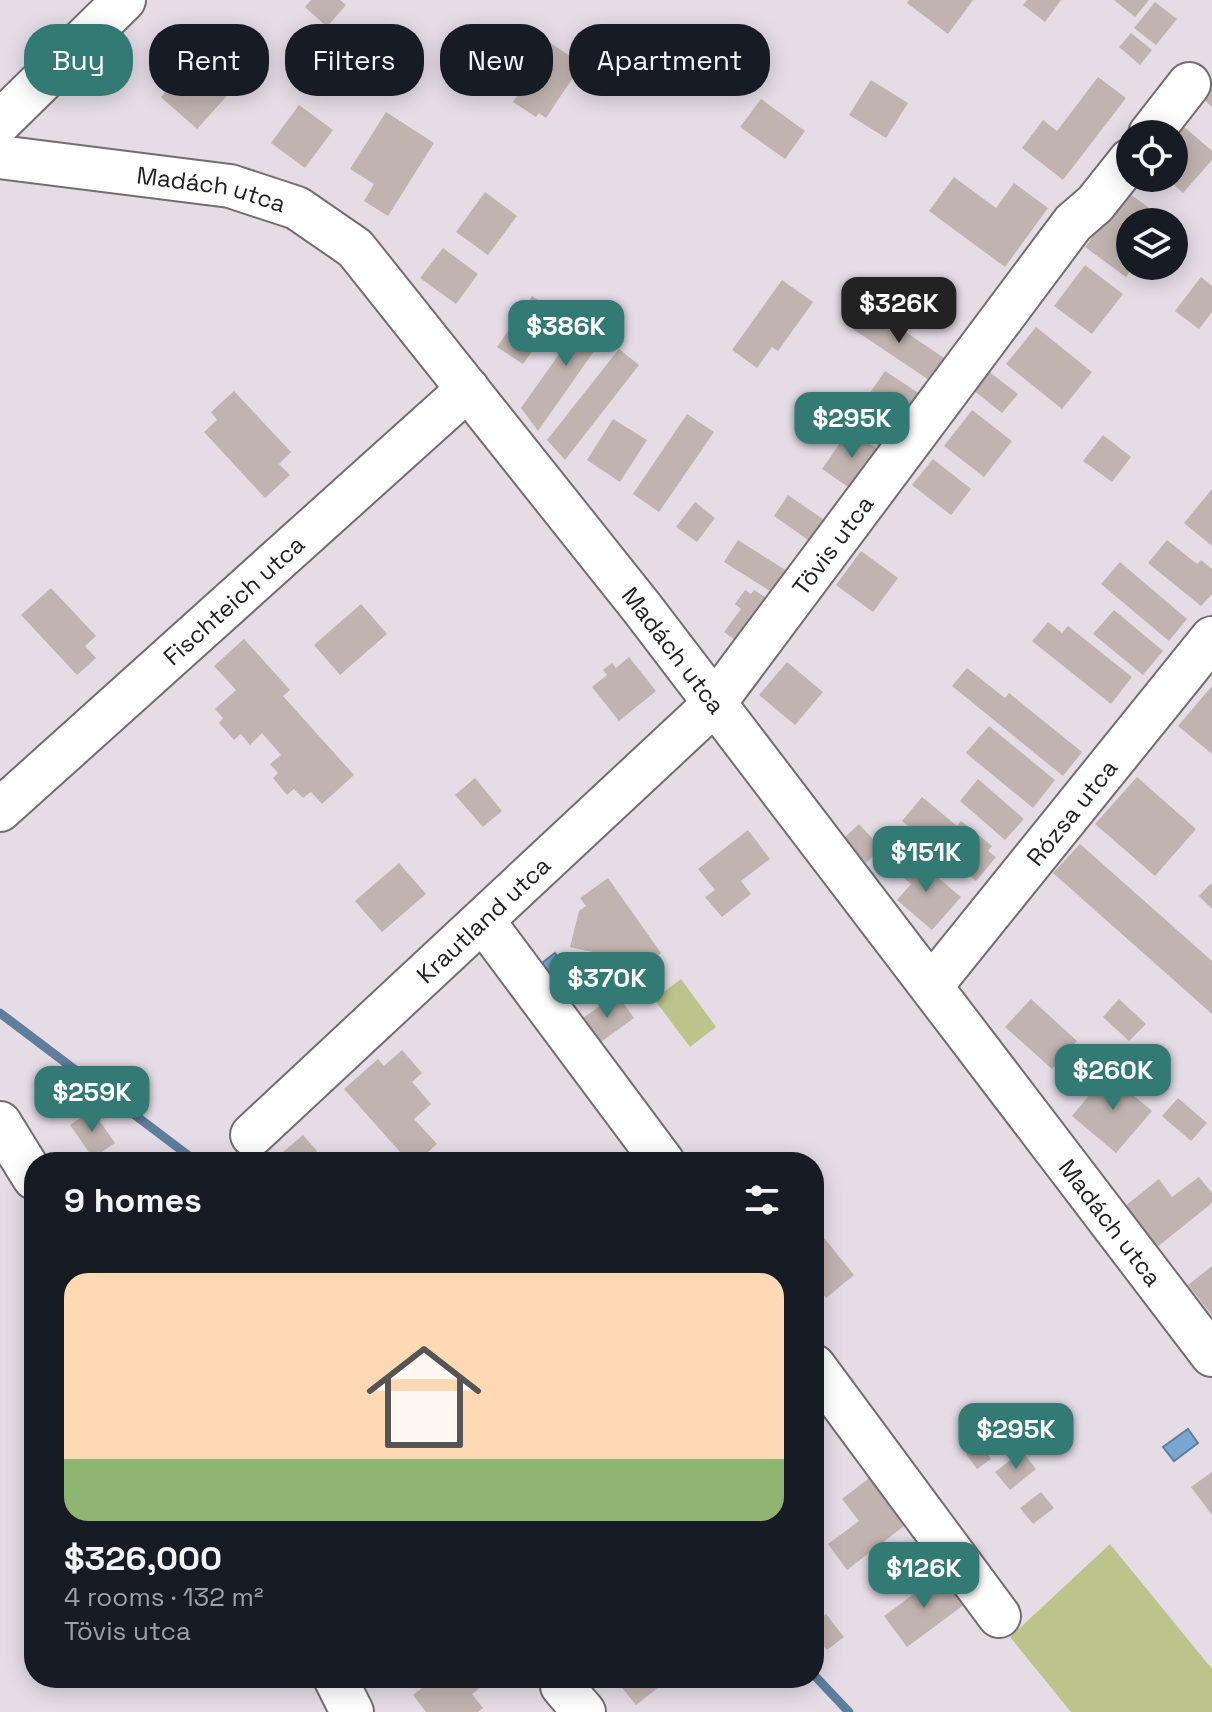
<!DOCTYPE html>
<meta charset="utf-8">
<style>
:root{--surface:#171b24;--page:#20242c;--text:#f1f3f6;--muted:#9ea1a6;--accent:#337a74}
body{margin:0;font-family:"Space Grotesk",sans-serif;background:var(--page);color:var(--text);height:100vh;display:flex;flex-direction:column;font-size:30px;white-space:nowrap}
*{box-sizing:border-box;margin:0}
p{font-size:26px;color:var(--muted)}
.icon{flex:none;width:44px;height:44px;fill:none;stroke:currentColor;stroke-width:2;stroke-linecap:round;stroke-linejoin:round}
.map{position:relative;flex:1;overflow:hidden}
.sheet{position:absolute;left:24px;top:1152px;width:800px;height:536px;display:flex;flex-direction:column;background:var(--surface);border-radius:32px;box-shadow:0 4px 20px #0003}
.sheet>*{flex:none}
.guide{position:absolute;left:24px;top:24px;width:800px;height:72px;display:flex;gap:16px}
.controls{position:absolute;left:1116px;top:120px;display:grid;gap:16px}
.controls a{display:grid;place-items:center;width:72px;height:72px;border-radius:50%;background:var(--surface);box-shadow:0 4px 20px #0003;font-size:40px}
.price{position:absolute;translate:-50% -68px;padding:0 18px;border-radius:16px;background:var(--accent);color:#fff;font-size:26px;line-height:52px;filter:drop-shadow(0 2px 4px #0008)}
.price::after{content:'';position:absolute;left:50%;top:48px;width:24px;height:18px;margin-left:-12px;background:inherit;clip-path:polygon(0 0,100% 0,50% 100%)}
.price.current{background:#222;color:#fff}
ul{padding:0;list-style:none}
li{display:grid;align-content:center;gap:16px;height:424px;padding:0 40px}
li span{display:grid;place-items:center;height:248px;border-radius:24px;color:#555}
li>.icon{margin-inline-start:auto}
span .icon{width:144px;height:144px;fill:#fffc;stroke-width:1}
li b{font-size:34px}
h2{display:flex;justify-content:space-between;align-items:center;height:96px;padding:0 40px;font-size:34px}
.pill{padding:0 28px;border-radius:32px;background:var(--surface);box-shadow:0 4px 20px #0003;font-size:28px;line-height:72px}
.pill.current{background:var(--accent);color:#fff}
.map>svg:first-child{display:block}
.green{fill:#bdc48b}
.water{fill:#79a7d2;stroke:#5f7e9e;stroke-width:2}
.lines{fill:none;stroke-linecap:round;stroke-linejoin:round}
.stream{stroke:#5f7e9e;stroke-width:9}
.building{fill:#c1b4b0}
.minor-casing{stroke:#746b73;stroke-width:46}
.minor{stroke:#fff;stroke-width:42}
.labels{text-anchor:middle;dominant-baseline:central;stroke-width:7;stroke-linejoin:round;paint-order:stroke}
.street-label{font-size:24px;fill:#232023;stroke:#f3e9f3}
</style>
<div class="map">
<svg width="1212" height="1712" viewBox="0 0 1212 1712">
<rect width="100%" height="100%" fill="#e5dce5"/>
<g class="green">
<polygon points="681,979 716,1027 690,1047 654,999"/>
<polygon points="1110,1544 1212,1669 1212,1712 1071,1712 1010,1637"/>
</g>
<g class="water">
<polygon points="555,953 582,988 568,998 542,963"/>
<polygon points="1188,1429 1198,1443 1174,1461 1163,1447"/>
</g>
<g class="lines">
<g class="stream">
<polyline points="0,1013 197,1162"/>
<polyline points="814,1675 849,1712"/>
</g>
</g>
<g class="building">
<polygon points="311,0 340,0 346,5 327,27 305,7"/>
<polygon points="909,0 973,0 948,34 907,3"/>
<polygon points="1027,0 1061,0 1045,22 1023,5"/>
<polygon points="1114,0 1149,0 1135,17"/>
<polygon points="1155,2 1177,19 1156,45 1134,28"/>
<polygon points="1131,33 1152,50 1140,65 1119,47"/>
<polygon points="543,38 582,64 546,118 539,113 536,117 513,102 534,71 525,65"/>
<polygon points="198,56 234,88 197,129 161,97"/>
<polygon points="1098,77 1126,98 1063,180 1022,148 1043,120 1057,131"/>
<polygon points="1212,78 1212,107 1198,94"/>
<polygon points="871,80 908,103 886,138 849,115"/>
<polygon points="761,99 805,131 785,159 740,127"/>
<polygon points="299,105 333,130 305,168 271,143"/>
<polygon points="386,112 434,143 388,216 364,201 374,184 350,169"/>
<polygon points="1182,125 1212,151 1212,160 1183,193 1166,178 1174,178 1174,135"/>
<polygon points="954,177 996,208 1014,183 1048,208 1005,267 929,211"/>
<polygon points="1126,191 1168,222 1130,222 1130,266 1134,266 1126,277 1085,247"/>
<polygon points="485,192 517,216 488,255 456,232"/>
<polygon points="443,248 478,274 456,304 420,278"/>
<polygon points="1085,265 1123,294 1092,334 1054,306"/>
<polygon points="1201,277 1212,286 1212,312 1199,329 1175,311"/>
<polygon points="782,280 813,302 778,351 772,347 757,368 732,350"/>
<polygon points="532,296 558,314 523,364 497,347"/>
<polygon points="591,309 613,324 538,431 521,408"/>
<polygon points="858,309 890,330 894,324 947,360 932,382 847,325"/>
<polygon points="1036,327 1092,372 1062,409 1006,364"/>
<polygon points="619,349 639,365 565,460 547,440"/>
<polygon points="885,371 920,394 892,437 856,413"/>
<polygon points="988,371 1018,394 1002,413 973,390"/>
<polygon points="234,391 291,452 279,464 290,475 265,498 204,432 217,420 211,412"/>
<polygon points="972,410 1012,441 984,477 944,446"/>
<polygon points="687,414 714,432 659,512 633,494"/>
<polygon points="613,419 647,440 620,482 587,460"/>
<polygon points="849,430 882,452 854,491 822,469"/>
<polygon points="1103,435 1131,457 1112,482 1083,461"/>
<polygon points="933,459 971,489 951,515 912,485"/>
<polygon points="1212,489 1212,546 1184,523"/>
<polygon points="788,495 833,526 818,547 774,516"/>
<polygon points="695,502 715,518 697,542 676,527"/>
<polygon points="738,540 795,576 781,598 724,562"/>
<polygon points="1167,540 1197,564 1201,560 1212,569 1212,594 1201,606 1148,563"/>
<polygon points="861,551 898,578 873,612 836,585"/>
<polygon points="1120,562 1187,619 1169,641 1101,584"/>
<polygon points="51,588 96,636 85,646 96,658 77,675 21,615"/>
<polygon points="745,590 751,594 754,590 776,604 745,647 724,632 741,609 735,604"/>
<polygon points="361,604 387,634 340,675 314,645"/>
<polygon points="1114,610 1163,651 1143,675 1093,634"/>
<polygon points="1048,622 1062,633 1068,626 1132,677 1111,704 1032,641"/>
<polygon points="244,639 290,690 283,696 354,775 322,804 311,792 303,798 294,789 287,795 273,778 278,773 270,764 281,755 262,733 250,745 241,734 234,740 219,723 223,718 215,709 236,690 214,666"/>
<polygon points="629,657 656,691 619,721 592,687 607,675 603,670 612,663 616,668"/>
<polygon points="787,662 823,692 795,725 759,695"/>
<polygon points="967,668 1005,698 1009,693 1082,752 1063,776 952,686"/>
<polygon points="1212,686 1212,754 1178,726"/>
<polygon points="989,726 1055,780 1033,808 966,753"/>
<polygon points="1137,777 1196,829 1155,876 1095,824"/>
<polygon points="475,778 502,811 483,827 455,795"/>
<polygon points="978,779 1024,819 1005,840 960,801"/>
<polygon points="922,797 957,826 961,821 992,846 988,851 996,857 976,881 902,821"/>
<polygon points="859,824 881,848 866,863 843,839"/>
<polygon points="748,830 770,859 741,881 751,894 722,917 705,897 715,890 698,869"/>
<polygon points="1080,844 1212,961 1212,1014 1053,873"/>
<polygon points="911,855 961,897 932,930 897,900 911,884 897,872"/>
<polygon points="399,863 426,894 382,932 355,901"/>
<polygon points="608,878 661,953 619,983 613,977 606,980 590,958 597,953 570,947 579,911 586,906 580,898"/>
<polygon points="1210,884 1212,886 1212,909 1199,896"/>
<polygon points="612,998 617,1004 622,1001 634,1018 598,1044 581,1019"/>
<polygon points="1031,999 1077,1041 1052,1069 1005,1027"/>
<polygon points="1119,999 1146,1024 1129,1041 1103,1017"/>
<polygon points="402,1050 422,1073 412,1082 431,1104 414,1119 437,1144 417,1162 409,1162 344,1089 378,1059 384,1066"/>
<polygon points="1108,1073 1117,1081 1123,1073 1135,1082 1128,1091 1152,1111 1116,1153 1072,1116"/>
<polygon points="1178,1098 1207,1123 1191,1141 1162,1116"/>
<polygon points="92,1110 115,1143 93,1158 70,1125"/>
<polygon points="303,1135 317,1151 305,1162 283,1162 278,1156"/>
<polygon points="1199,1177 1212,1193 1212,1203 1156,1248 1124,1207 1159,1179 1172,1197"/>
<polygon points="821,1234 854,1275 826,1298 814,1283 814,1240"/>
<polygon points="1212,1266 1212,1315 1188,1285"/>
<polygon points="980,1444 991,1459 977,1469 966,1454"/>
<polygon points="1022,1451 1036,1469 1010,1490 995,1472"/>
<polygon points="1212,1472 1212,1515 1191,1487"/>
<polygon points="872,1476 908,1523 847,1570 828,1544 859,1521 842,1499"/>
<polygon points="1041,1492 1054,1508 1033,1524 1020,1508"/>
<polygon points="942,1573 965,1604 907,1647 884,1616"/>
<polygon points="826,1614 844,1637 827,1650 814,1633 814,1623"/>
<polygon points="414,1678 492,1678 472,1694 483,1708 478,1712 426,1712 413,1695 422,1688"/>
<polygon points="614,1678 670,1678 636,1705"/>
</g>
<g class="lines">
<defs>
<g id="minor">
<polyline points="0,122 124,0"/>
<polyline points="1150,134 1189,84"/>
<path id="s1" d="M0 157 230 186 297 208 355 248 642 608 1212 1355"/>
<path id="s2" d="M0 810 468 389"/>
<polyline points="484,922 663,1162"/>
<path id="s3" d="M932 985 1212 638"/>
<polyline points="0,1123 34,1178"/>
<path id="s4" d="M252 1135 713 705 1073 223 1095 204 1130 160"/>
<polyline points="814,1366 999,1616"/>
<polyline points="335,1678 352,1712"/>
<polyline points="562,1686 584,1712"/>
</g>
</defs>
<use href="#minor" class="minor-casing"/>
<use href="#minor" class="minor"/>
</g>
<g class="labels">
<g class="street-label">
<text stroke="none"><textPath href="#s1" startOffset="214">Madách utca</textPath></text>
<text stroke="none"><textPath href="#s4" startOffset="830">Tövis utca</textPath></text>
<text stroke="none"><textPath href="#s2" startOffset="314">Fischteich utca</textPath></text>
<text stroke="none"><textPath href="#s1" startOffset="886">Madách utca</textPath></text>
<text stroke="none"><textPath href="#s3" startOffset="222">Rózsa utca</textPath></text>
<text stroke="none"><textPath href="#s4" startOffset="316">Krautland utca</textPath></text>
<text stroke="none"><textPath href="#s1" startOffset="1606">Madách utca</textPath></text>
</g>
</g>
</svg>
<div class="controls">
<a><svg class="icon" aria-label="locate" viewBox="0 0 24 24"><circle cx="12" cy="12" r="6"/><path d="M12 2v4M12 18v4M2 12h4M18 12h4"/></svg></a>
<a><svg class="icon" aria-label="layers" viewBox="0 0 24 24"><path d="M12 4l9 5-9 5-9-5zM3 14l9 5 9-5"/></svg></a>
</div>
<b class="price current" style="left:899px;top:345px">$326K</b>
<b class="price" style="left:566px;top:368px">$386K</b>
<b class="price" style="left:852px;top:460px">$295K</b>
<b class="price" style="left:926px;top:894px">$151K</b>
<b class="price" style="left:607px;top:1020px">$370K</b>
<b class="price" style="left:1113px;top:1112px">$260K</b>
<b class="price" style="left:92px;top:1134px">$259K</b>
<b class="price" style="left:1016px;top:1471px">$295K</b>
<b class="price" style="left:924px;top:1610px">$126K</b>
<div class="guide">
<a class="pill current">Buy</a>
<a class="pill">Rent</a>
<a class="pill">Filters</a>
<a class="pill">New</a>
<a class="pill">Apartment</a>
</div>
<section class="sheet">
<h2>9 homes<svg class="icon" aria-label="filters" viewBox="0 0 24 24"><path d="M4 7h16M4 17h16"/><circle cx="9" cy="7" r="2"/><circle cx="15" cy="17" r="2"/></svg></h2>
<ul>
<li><span style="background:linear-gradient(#ffd9b3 75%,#8fb573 0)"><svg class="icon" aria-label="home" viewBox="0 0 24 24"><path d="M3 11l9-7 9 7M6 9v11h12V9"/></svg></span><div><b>$326,000</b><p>4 rooms · 132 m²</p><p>Tövis utca</p></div></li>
</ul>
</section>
</div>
